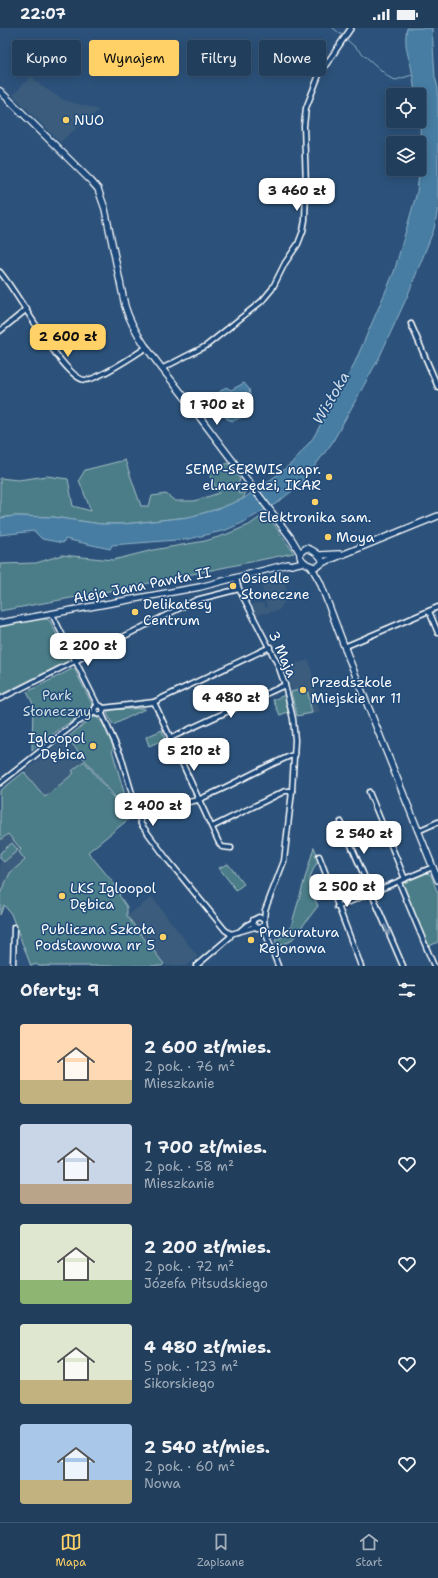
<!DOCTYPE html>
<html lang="pl">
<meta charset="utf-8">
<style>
:root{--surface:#213e5c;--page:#294562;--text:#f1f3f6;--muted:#a2aebb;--line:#3e5772;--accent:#ffd166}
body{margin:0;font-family:"Shantell Sans",sans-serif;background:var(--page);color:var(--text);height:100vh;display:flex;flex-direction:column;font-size:15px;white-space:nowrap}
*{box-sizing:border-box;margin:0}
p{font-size:13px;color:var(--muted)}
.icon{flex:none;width:22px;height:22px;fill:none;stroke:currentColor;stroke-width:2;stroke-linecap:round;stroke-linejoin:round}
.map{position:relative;height:938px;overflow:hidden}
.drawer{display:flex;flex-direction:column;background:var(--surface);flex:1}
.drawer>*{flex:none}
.banner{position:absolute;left:12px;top:12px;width:414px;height:36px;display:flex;gap:8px}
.tools{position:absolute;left:386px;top:60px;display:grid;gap:8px}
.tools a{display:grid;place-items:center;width:40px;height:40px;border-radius:4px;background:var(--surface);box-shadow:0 2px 10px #0003,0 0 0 1px var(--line);font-size:20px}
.price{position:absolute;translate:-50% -34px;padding:0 9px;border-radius:8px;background:#fff;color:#222;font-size:13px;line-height:26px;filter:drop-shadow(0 1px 2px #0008)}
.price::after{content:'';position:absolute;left:50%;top:24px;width:12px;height:9px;margin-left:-6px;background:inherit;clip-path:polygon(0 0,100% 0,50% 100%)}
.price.active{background:var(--accent);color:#111}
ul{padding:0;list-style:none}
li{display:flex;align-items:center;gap:12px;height:100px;padding:0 20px}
li span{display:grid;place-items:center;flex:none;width:112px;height:80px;border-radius:4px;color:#555}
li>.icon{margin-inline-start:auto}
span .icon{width:48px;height:48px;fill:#fffc;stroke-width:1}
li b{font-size:17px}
h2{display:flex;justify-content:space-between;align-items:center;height:48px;padding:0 20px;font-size:17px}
.chip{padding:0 14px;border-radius:4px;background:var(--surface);box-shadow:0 2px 10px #0003,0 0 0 1px var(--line);font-size:14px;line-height:36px}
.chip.active{background:var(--accent);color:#111}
.status{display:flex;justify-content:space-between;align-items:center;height:28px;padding:0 20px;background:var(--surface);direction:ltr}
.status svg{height:11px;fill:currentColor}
.menu{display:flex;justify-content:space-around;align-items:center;height:56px;border-top:1px solid var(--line);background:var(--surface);font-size:11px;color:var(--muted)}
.menu a{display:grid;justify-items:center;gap:2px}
.menu .active{color:var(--accent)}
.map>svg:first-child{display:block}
.built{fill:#3b5b7c}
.green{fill:#4b7d88;stroke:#a5bec4}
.water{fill:#467da2;stroke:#90b1c7}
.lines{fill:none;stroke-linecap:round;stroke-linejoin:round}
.stream{stroke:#90b1c7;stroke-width:1}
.minor-casing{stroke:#fff;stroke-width:7}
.tertiary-casing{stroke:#fff;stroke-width:8}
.minor{stroke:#1f4a7a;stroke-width:4}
.tertiary{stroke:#1f4a7a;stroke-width:5.5}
.oneway{fill:#7992af}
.poi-dot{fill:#ffd166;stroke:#1f4a7a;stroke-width:1.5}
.labels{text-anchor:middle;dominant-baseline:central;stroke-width:3;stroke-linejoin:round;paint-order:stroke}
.poi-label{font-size:14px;fill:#fff;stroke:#1f4a7a;text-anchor:start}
.street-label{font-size:14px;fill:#fff;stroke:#1f4a7a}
.park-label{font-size:14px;fill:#d2dee1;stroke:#1f4a7a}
.water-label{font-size:15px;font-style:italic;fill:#d1dee8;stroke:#1f4a7a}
</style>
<div class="status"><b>22:07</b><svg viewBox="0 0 49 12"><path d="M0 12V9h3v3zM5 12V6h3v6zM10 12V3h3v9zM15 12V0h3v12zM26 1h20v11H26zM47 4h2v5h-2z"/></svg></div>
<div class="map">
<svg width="438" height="938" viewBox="0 0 438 938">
<rect width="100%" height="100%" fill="#2c527b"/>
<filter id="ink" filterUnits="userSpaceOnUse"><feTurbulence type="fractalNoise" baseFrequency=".025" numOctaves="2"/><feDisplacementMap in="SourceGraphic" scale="8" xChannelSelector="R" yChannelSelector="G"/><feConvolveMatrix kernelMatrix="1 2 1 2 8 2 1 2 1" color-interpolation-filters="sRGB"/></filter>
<g filter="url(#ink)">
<g class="built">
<polygon points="31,48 40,57 64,72 99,82 60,114 13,67"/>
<polygon points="282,543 288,568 279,582 257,587 252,577 257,575 264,576 265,580 267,579 260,551"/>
<polygon points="309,632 315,659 316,669 320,685 297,688 286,638"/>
<polygon points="65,711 84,733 73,743 74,745 45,769 24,744"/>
<polygon points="8,806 21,821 25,832 10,845 0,866 0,812"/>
<polygon points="152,869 198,929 186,938 166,938 127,888"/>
</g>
<g class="green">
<polygon points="125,432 141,478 149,478 152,468 166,466 175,473 194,473 219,465 210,448 212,441 229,435 240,451 237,461 239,466 246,464 243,471 218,481 189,489 124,496 101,496 53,489 15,488 0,490 0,450 18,452 47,448 68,451 73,478 91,483 79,452 85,442"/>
<polygon points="266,485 294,525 120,561 0,583 0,536 36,535 62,527 113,532 153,522 205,513 225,507 249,497"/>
<polygon points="43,591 47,591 50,593 70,632 0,667 0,599"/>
<polygon points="74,640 93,678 92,680 60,701 32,722 33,676 27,664"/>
<polygon points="307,660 312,685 297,688 291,664"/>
<polygon points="285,667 288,684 280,687 273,672"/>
<polygon points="144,680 145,681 113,697 107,686 110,682"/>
<path d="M96 689C105 694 110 710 114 719L112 722 130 785H128L67 710 91 690Z"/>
<polygon points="162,702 165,711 149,718 146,709"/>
<polygon points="84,733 130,790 88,824 121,864 119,867 127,879 127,888 164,936 162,938 39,938 36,936 31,938 11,886 4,877 0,887 0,866 10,845 25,832 19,824 21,821 8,806 0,812 0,763 24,744 45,769 74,745 72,743"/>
<polygon points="12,815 18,822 4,834 0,830 0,825"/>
<path d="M314 819 320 834 316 836C305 858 309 856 318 878L291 913 278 918 275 912 284 908 290 902Z"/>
<polygon points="228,836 244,856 236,862 219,840"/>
<polygon points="427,845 431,847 438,866 438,914 427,919 401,856"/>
</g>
<g class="water">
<path d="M407 0H432L435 49 438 60V180L434 201 407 269 379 330 332 415 314 439 297 459 277 475 242 495 226 502 189 511 112 517 110 521 65 511 63 515 42 511 34 503 0 507V490L15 488 53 489 101 496H124L189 489 218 481 243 471 280 445 294 433 313 410 352 341 394 244 417 164 421 125 419 67H415C414 58 413 47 411 38 407 25 404 14 407 0Z"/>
<polygon points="244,355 249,361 250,366 247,380 242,389 233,393 227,391 213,369 226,359 231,362"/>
</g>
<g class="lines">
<g class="stream">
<polyline points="333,0 343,8"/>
<polyline points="346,11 390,50 396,52 412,47"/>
</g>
<defs>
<g id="minor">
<path d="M0 244C17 263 64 351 85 352 98 352 135 327 147 319"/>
<polyline points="411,296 438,359"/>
<polyline points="0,303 27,281"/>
<polyline points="163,340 206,318 262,273 272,261 285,235 298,216 303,203 305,192 306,158 304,98 306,80 319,47 351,0"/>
<polyline points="236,550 239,561 278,637 285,657 293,691 295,712 292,763 284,833 265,882 264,892"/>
<polyline points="429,583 438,605"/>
<polyline points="52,586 98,678"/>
<polyline points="344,619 438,579"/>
<polyline points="0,671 196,572 239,561"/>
<polyline points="154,674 219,815 222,819 231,820"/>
<circle cx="99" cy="682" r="4.5"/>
<polyline points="103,680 154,674 270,619"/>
<polyline points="102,686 121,728 141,796 167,831 225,902 231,906"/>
<polyline points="170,710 285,657"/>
<polyline points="0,755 76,695 95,684"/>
<polyline points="369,764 405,851"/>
<polyline points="137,785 198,772 220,762 268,738 290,728 295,727"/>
<polyline points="341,794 403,938"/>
<polyline points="212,799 285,763 292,763"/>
<polyline points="418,803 438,794"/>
<polyline points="319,828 361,938"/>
<polyline points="399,854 434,938"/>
<polyline points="337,879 433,839"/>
<polyline points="264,896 262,899 257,900 253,896 253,892 259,889 264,892 266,906 278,938"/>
<polyline points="241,902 247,897 253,894"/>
<polyline points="231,906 255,899"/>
<polyline points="13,938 14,899"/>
<polyline points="196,938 230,909 231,906"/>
</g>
<g id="tertiary">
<path d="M0 63 91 153 98 161 105 181 125 278C134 309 163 341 183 367 219 414 255 462 291 510L300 525C299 533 308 537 314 539 332 536 316 522 306 520L300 525"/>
<polyline points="320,527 339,526"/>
<polyline points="322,535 438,488"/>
<polyline points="311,538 320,554 349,631 438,852"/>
<polyline points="0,595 200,559 288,536 291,537 304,534"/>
</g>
</defs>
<use href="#minor" class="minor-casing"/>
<use href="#tertiary" class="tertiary-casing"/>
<use href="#minor" class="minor"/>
<use href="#tertiary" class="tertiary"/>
</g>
<defs><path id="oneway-solid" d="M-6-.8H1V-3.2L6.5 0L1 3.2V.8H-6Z"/></defs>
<use class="oneway" href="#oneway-solid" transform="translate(387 902) rotate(67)"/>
</g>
<g class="poi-dot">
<circle cx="66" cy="92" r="4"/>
<circle cx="329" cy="449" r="4"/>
<circle cx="315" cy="474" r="4"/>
<circle cx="328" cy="509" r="4"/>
<circle cx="233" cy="558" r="4"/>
<circle cx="135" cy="584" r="4"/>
<circle cx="303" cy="662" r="4"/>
<circle cx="93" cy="718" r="4"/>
<circle cx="62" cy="868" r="4"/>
<circle cx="163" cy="909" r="4"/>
<circle cx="251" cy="912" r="4"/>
</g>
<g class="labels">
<g class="poi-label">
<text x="74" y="92">NUO</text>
<text x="321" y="441" text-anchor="end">SEMP-SERWIS napr.<tspan x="321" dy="16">el.narzędzi, IKAR</tspan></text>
<text x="315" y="489" text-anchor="middle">Elektronika sam.</text>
<text x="336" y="509">Moya</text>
<text x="241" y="550">Osiedle<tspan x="241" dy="16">Słoneczne</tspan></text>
<text x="143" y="576">Delikatesy<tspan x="143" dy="16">Centrum</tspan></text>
<text x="311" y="654">Przedszkole<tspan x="311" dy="16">Miejskie nr 11</tspan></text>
<text x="85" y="710" text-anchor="end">Igloopol<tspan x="85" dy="16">Dębica</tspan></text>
<text x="70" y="860">LKS Igloopol<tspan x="70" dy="16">Dębica</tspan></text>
<text x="155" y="901" text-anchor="end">Publiczna Szkoła<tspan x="155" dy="16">Podstawowa nr 5</tspan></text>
<text x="259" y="904">Prokuratura<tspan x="259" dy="16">Rejonowa</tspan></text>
</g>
<g class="street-label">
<text transform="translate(142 557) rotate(-11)">Aleja Jana Pawła II</text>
<text transform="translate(283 626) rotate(66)">3 Maja</text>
</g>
<g class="park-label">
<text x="57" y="667">Park<tspan x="57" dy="16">Słoneczny</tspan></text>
</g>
<g class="water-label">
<text transform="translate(331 370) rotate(-60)">Wisłoka</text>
</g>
</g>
</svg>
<div class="tools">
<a><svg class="icon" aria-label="locate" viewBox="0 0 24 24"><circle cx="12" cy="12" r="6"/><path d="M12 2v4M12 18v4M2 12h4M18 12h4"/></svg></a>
<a><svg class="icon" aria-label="layers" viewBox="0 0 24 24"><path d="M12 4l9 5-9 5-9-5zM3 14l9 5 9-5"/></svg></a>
</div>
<b class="price" style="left:297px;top:184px">3 460 zł</b>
<b class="price active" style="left:68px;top:330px">2 600 zł</b>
<b class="price" style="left:217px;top:398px">1 700 zł</b>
<b class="price" style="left:88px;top:639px">2 200 zł</b>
<b class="price" style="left:231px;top:691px">4 480 zł</b>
<b class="price" style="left:194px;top:744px">5 210 zł</b>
<b class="price" style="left:153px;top:799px">2 400 zł</b>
<b class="price" style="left:364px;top:827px">2 540 zł</b>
<b class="price" style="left:347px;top:880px">2 500 zł</b>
<div class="banner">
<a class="chip">Kupno</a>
<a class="chip active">Wynajem</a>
<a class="chip">Filtry</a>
<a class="chip">Nowe</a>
</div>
</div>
<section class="drawer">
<h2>Oferty: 9<svg class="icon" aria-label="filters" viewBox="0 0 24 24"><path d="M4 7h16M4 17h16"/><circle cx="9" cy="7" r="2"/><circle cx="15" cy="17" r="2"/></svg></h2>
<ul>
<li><span style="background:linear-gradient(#ffd9b3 70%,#c2b280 0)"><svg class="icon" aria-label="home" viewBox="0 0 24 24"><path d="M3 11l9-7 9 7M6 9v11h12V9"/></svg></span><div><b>2 600 zł/mies.</b><p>2 pok. · 76 m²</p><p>Mieszkanie</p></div><svg class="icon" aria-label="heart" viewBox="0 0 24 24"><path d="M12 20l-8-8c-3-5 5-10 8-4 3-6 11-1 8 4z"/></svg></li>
<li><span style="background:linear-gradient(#c9d6e8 75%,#b9a48a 0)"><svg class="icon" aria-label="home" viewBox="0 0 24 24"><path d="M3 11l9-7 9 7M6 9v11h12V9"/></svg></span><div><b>1 700 zł/mies.</b><p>2 pok. · 58 m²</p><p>Mieszkanie</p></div><svg class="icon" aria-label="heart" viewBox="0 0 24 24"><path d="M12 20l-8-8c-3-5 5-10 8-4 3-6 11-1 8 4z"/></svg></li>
<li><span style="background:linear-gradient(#dfe7d0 70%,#8fb573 0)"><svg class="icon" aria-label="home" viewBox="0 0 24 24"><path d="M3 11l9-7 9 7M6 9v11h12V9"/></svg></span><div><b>2 200 zł/mies.</b><p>2 pok. · 72 m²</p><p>Józefa Piłsudskiego</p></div><svg class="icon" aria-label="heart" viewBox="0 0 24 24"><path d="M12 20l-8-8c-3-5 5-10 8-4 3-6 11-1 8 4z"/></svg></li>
<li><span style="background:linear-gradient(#dfe7d0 70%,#c2b280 0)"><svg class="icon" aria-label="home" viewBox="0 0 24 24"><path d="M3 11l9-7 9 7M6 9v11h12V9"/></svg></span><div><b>4 480 zł/mies.</b><p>5 pok. · 123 m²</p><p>Sikorskiego</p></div><svg class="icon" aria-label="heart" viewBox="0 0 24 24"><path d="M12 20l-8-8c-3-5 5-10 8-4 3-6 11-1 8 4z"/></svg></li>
<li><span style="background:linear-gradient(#a9c7e8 70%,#c2b280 0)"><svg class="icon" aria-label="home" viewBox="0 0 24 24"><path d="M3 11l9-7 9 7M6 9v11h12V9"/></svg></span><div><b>2 540 zł/mies.</b><p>2 pok. · 60 m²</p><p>Nowa</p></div><svg class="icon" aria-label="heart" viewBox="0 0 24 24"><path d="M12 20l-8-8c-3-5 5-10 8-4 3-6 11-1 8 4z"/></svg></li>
</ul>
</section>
<nav class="menu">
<a class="active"><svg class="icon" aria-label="map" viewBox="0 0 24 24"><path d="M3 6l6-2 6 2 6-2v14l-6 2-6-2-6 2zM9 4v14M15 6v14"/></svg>Mapa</a>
<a><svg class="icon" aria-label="saved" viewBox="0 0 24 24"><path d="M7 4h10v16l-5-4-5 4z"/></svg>Zapisane</a>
<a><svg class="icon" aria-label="home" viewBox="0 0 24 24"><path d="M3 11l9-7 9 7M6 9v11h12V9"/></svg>Start</a>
</nav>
